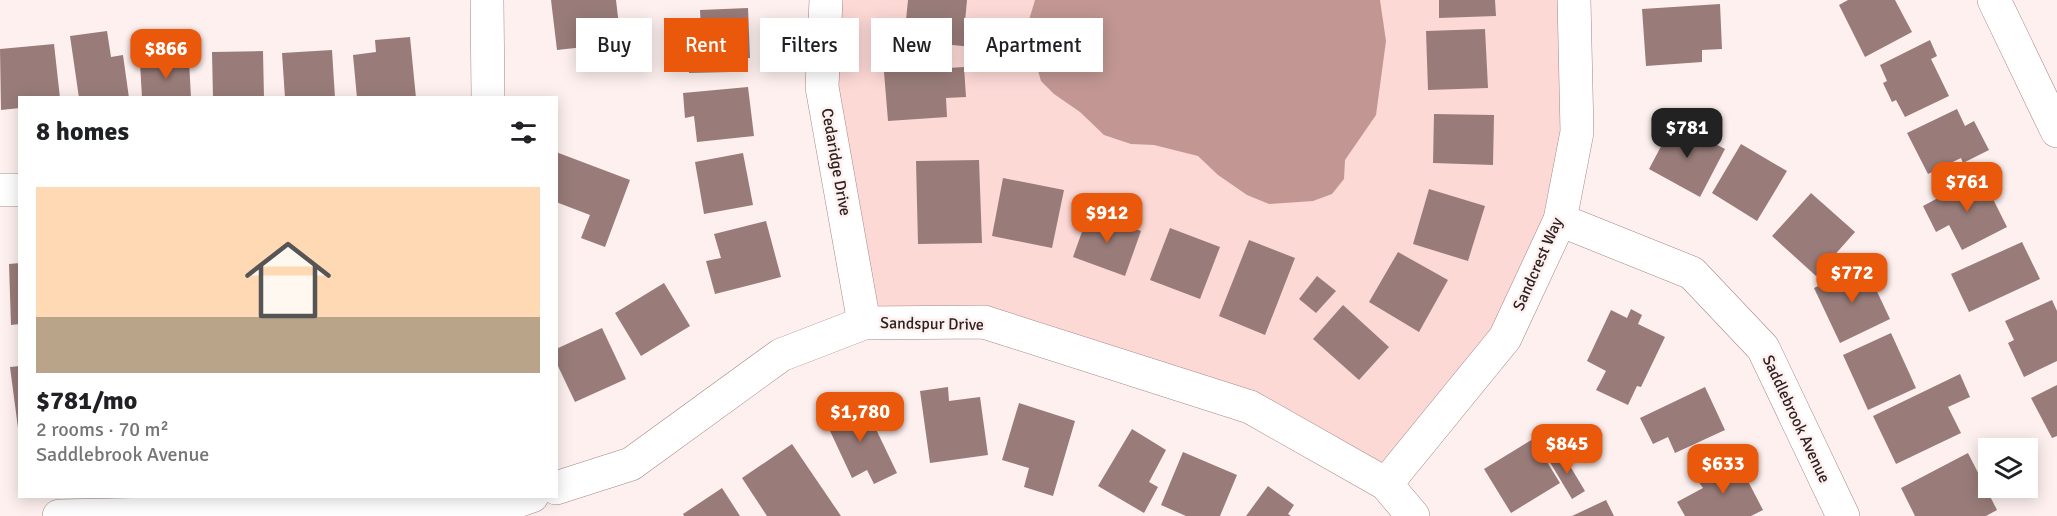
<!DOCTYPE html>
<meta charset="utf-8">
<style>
:root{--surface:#fff;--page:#f6f6f6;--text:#202124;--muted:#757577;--line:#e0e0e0;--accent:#ea580c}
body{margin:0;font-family:Signika,sans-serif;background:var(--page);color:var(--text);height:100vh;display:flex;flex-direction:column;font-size:22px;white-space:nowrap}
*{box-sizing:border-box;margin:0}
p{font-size:20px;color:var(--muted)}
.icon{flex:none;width:33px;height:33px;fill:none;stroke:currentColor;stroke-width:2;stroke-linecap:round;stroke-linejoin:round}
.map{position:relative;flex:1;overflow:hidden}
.details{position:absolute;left:18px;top:96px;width:540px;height:402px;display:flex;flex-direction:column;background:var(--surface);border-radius:0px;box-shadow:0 3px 15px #0003}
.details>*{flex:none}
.guide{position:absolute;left:576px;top:18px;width:570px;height:54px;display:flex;gap:12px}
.controls{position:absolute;left:1978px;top:438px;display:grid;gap:12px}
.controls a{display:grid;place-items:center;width:60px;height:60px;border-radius:0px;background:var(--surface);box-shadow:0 3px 15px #0003;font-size:30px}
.price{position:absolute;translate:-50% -51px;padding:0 14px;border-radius:12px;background:var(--accent);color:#fff;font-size:20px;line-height:39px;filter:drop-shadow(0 2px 3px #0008)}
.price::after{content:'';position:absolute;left:50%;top:36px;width:18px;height:14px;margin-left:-9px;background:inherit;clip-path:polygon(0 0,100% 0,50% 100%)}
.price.current{background:#222;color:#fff}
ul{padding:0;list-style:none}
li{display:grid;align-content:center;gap:12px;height:318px;padding:0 18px}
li+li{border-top:2px solid var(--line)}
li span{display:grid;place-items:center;height:186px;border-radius:0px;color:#555}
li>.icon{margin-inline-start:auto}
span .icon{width:108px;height:108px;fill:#fffc;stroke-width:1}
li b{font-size:26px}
h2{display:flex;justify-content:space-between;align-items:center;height:72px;padding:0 18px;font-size:26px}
.pill{padding:0 21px;border-radius:0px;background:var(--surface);box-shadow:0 3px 15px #0003;font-size:21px;line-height:54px}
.pill.current{background:var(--accent);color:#fff}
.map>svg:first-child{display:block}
.green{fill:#fdd9d6}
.water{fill:#c29793}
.building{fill:#997c79}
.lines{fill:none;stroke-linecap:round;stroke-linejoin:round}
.minor-casing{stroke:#a58784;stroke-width:34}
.minor{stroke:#fff;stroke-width:33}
.labels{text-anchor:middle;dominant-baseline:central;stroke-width:5;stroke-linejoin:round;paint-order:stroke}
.street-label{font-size:16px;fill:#2e2221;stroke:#fdf0ef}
</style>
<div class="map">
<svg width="2057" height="516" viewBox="0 0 2057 516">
<rect width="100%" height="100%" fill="#fdf0ef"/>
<polygon class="green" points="826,0 1574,0 1577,132 1505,338 1386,484 1250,407 984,322 864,323"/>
<polygon class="water" points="1035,0 1380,0 1386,41 1376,115 1345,160 1344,179 1332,194 1313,201 1269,204 1247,195 1218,175 1198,156 1154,145 1131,144 1104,135 1080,112 1054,94 1041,81 1026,30"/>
<g class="building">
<polygon points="551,0 616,0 621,43 557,50"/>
<polygon points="908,0 967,0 965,22 984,23 982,48 904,40"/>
<polygon points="1439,0 1495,0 1496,16 1439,18"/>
<polygon points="1848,0 1895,0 1912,32 1865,57 1839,5"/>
<polygon points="1720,4 1722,49 1702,50 1702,62 1646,66 1642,9"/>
<polygon points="748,8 750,58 730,58 731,72 689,73 687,30 701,30 700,10"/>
<polygon points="1485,29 1488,88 1428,90 1426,31"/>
<polygon points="107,31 111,57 123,55 129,98 79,98 70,36"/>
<polygon points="410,37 416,98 357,98 353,55 376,52 375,40"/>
<polygon points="1930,40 1937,56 1931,59 1949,96 1905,117 1896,100 1892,102 1883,83 1887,81 1880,65"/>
<polygon points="54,44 60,98 20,98 20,108 1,110 0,49"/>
<polygon points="332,50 335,98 285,98 282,53"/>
<polygon points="263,51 264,98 213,98 212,52"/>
<polygon points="189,60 191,98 142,98 140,63"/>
<polygon points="964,67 966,97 946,98 947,117 888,121 884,72"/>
<polygon points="748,87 754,136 697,142 694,116 685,118 683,93"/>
<polygon points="1957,109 1965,126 1974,121 1989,150 1963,163 1961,158 1928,174 1907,133"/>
<polygon points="1434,114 1494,115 1493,165 1433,163"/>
<polygon points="1674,122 1725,149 1700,197 1649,169"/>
<polygon points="1741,144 1787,171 1757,221 1712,193"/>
<polygon points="556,152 630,180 605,247 581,238 590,215 556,202"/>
<polygon points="743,153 753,205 704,214 695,162"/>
<polygon points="979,160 982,243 918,244 916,161"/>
<polygon points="1981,175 2007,227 1962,250 1949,225 1936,232 1923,206"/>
<polygon points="1003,178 1064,190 1052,248 992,236"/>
<polygon points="1429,189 1485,206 1468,261 1413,244"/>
<polygon points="1811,193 1855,232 1816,276 1772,236"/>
<polygon points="1089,212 1141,231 1125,276 1073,257"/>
<polygon points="766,221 781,277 715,294 706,261 721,258 714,234"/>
<polygon points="1170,228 1220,247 1200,299 1150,280"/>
<polygon points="1249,240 1295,258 1265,335 1219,316"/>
<polygon points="2022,242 2040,279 1969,312 1951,274"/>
<polygon points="1398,252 1448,280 1419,332 1369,302"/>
<polygon points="20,263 20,324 11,325 9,264"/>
<polygon points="1864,264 1890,319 1840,343 1814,288"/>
<polygon points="1317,276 1336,291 1316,313 1299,299"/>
<polygon points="664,283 690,326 641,356 615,313"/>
<polygon points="2052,300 2057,311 2057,361 2024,377 2008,343 2014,340 2005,321"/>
<polygon points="1343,305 1389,347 1359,380 1313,339"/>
<polygon points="1631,309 1642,315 1638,324 1665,337 1641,387 1637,386 1628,405 1596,390 1606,371 1587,361 1611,310 1627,318"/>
<polygon points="602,328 626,379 575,402 556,362 556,349"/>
<polygon points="1891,333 1916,388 1868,410 1843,355"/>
<polygon points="20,366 20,428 18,428 10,367"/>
<polygon points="1960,374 1970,397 1948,407 1961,433 1896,464 1873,416"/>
<polygon points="2057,385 2057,436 2052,438 2031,398"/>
<polygon points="948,387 949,401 980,397 988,455 930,463 920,391"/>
<polygon points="1705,387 1725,430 1675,453 1668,437 1653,444 1640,418"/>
<polygon points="862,400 897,473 874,484 867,470 852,478 824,418"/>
<polygon points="1019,403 1075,421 1053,496 1024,487 1029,468 1002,460"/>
<polygon points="1132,429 1166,450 1149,482 1158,487 1144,513 1098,486"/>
<polygon points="1533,439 1560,483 1511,513 1484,469"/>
<polygon points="792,444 841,516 767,516 742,478"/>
<polygon points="1561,451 1585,491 1572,499 1548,459"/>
<polygon points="1183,452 1237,475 1220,516 1186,516 1161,505"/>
<polygon points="1968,453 1997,510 1986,516 1915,516 1901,488"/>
<polygon points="1737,460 1763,510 1751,516 1685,516 1677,502 1703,488 1698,481"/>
<polygon points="1268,486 1294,505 1288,514 1291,516 1246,516"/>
<polygon points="722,488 740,516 684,516 683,514"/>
<polygon points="1606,500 1614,516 1572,516"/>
</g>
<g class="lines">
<defs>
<g id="minor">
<polyline points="487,0 488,98"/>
<polyline points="826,0 822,87 864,323"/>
<polyline points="1994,0 2057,131"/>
<polyline points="0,190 20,190"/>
<polyline points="1560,220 1692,273 1763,348 1843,516"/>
<polyline points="1386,484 1505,338 1560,220 1577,132 1574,0"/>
<polyline points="556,488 631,464 781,355 864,323 984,322 1250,407 1386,484 1413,516"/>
<polyline points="59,516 500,507 532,496"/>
</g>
</defs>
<use href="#minor" class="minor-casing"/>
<use href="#minor" class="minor"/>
</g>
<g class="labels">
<g class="street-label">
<text transform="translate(836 162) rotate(80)">Cedaridge Drive</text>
<text transform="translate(1538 264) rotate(-66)">Sandcrest Way</text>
<text transform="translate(932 324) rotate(1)">Sandspur Drive</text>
<text transform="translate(1796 419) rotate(65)">Saddlebrook Avenue</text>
</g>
</g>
</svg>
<div class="controls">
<a><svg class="icon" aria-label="layers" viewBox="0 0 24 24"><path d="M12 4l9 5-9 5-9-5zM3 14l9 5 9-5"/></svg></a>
</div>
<b class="price" style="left:166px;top:80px">$866</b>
<b class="price current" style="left:1687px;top:159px">$781</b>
<b class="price" style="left:1967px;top:213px">$761</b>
<b class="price" style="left:1107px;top:244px">$912</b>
<b class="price" style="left:1852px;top:304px">$772</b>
<b class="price" style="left:860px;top:443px">$1,780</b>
<b class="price" style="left:1567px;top:475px">$845</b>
<b class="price" style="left:1723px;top:495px">$633</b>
<div class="guide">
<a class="pill">Buy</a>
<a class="pill current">Rent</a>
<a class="pill">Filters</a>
<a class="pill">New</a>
<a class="pill">Apartment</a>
</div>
<section class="details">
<h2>8 homes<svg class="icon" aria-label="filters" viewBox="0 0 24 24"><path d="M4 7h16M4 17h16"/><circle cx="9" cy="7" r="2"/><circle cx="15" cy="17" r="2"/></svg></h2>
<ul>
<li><span style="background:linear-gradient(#ffd9b3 70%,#b9a48a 0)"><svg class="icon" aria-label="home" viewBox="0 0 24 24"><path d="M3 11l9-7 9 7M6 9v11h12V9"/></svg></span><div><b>$781/mo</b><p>2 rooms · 70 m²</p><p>Saddlebrook Avenue</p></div></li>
</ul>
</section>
</div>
